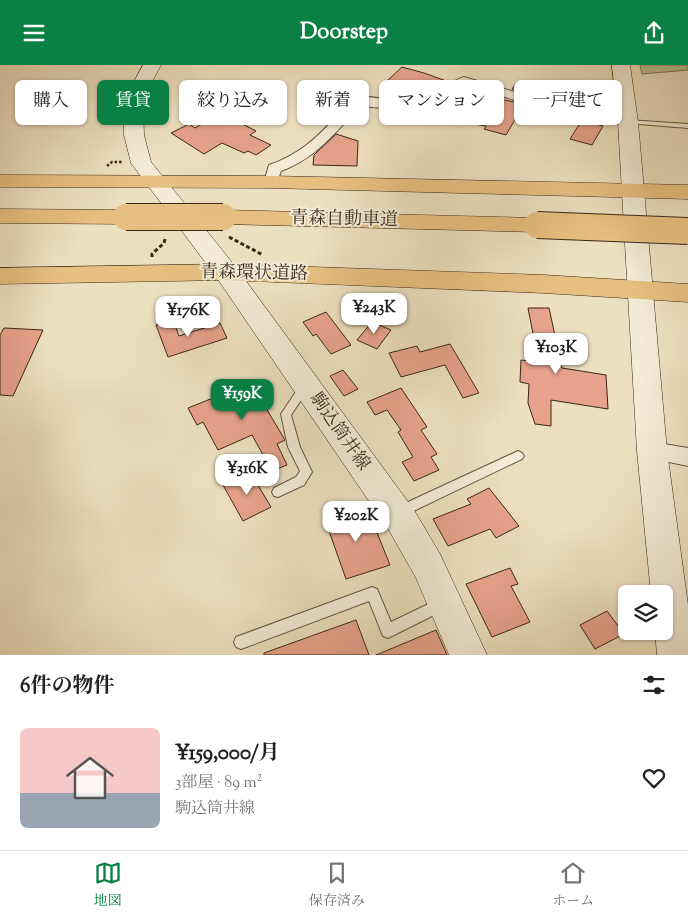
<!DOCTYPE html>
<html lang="ja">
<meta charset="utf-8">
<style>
:root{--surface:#fff;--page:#f2f2f2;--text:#222;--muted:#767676;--line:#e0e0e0;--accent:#0b8043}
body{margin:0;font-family:"Sorts Mill Goudy","Noto Serif JP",serif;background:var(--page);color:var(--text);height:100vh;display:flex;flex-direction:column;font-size:19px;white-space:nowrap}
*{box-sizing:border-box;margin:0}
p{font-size:16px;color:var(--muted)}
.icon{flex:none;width:28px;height:28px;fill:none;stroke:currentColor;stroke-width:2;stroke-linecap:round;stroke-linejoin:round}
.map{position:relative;height:590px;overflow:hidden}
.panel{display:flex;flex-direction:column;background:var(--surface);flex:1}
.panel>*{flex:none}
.hud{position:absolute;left:15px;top:15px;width:659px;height:45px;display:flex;gap:10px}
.controls{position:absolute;left:618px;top:520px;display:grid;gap:10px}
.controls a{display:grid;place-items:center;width:55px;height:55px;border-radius:8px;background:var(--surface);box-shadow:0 1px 4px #0004;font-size:25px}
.price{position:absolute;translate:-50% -42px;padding:0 11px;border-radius:10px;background:#fff;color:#222;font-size:16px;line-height:32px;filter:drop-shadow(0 1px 2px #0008)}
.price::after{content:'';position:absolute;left:50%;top:30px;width:15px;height:11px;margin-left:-8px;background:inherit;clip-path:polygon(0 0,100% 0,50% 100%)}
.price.active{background:var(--accent);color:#fff}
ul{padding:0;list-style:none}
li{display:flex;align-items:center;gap:15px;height:125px;padding:0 20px}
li+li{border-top:1px solid var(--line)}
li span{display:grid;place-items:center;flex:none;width:140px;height:100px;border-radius:8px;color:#555}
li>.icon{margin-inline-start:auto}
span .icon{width:60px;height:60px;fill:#fffc;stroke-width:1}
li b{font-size:21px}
h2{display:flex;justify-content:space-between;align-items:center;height:60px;padding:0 20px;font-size:21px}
.tag{padding:0 18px;border-radius:8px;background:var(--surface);box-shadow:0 1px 4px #0004;font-size:18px;line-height:45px}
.tag.active{background:var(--accent);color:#fff}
header{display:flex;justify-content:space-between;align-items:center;height:65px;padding:0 20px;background:var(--accent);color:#fff;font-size:22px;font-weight:800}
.tab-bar{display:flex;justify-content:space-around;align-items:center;height:70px;border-top:1px solid var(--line);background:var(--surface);font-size:14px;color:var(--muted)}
.tab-bar a{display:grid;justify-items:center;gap:2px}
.tab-bar .active{color:var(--accent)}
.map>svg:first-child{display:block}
.green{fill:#b9c292;stroke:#7a7456}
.building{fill:#e7a38d;stroke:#3a2719}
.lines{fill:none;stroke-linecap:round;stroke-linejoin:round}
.lane-casing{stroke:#675543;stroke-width:2}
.street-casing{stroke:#675543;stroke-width:2}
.secondary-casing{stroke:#3a2719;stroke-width:1}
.highway-casing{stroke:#3a2719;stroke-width:1}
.path-far1{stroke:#3a2719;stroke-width:2.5;stroke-dasharray:2.5 2;stroke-linecap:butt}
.path{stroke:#3a2719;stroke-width:3;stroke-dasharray:4 2.5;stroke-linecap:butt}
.lane{fill:#f3ebd6;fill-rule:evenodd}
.street{fill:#f3ebd6;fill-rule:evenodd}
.secondary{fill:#f3ebd6;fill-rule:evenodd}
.highway{fill:#e6c080;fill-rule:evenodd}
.highway-bridge-casing{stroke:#3a2719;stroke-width:28;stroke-linecap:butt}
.highway-bridge{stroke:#e6c080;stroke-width:26}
.labels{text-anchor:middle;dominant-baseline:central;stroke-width:4;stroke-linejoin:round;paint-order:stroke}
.street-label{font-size:18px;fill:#3a2719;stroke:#f3ebd6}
</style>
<header><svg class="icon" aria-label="menu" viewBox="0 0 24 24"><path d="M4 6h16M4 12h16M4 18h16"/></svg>Doorstep<svg class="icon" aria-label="share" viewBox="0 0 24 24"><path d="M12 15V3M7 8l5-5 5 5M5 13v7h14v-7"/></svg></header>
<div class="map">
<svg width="688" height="590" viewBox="0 0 688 590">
<rect width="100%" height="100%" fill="#ede0c0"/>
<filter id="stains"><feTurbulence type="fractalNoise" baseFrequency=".004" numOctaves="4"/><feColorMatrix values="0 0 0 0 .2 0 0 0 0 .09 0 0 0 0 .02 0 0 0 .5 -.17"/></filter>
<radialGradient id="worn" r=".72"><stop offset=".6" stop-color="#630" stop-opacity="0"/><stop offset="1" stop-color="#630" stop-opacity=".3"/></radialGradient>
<polygon class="green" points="640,0 688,0 688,5 642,9"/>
<g class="building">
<polygon points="402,2 424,8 449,17 423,35 410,36 394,34 391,33 406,20 388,15"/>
<polygon points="517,17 557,24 551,34 512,24"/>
<polygon points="465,23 500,34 546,44 537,59 516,53 506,70 484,64 486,61 403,48 418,48 437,43"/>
<polygon points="221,48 256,66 250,70 271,80 256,90 248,86 244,88 222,78 204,89 171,68 189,59 195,63"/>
<polygon points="582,55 603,61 592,80 570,74"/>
<polygon points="336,69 358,76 357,101 313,100 314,90"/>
<polygon points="528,243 549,243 562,303 606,310 608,344 551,335 551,361 535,359 528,338 529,319 520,317 521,295 530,296 530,283 536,284"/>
<polygon points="326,247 351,280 331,289 316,269 313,271 303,257"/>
<polygon points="173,255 179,271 220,258 227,273 168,292 156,260"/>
<polygon points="372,257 391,265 377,284 357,275"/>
<polygon points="4,263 43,265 13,331 0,330 0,270"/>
<polygon points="450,279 479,328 463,333 445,300 401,312 389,288 417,281 420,287"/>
<polygon points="343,305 358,324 344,331 330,311"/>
<polygon points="258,315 266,331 260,333 285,375 277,379 287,400 272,406 252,370 218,385 203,357 197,360 188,343"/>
<polygon points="401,323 427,362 421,365 437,389 431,392 439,405 414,416 402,397 413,392 398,367 401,365 387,345 375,350 367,337"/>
<polygon points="250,407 271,442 243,456 223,420"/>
<polygon points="489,423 519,461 496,473 490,464 448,481 433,454 471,439 467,434"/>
<polygon points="355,443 360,454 370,450 390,500 346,514 324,452"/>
<polygon points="510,503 518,519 511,521 530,557 492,572 466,519"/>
<polygon points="607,546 624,569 595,584 580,560"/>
<polygon points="356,555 369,590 264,590 264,588"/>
<polygon points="436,565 447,590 376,590"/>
</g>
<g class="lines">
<defs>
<g id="lane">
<polygon points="628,55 688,59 688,63 626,58 626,56"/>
<polygon points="305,318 309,319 310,322 291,350 300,382 312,407 304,420 278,432 274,431 272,427 274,423 296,412 300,406 288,382 281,349 301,319"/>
<polygon points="518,386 522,388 524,391 522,394 403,451 399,452 395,451 393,447 395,443"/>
<polygon points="372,522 377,524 391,557 441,533 446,534 448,539 446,544 388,573 383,571 369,536 241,584 236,582 234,577 236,572"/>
</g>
<g id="street">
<path d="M464 12 525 30 633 54 635 57 628 61 518 36 465 20 437 41 418 46 360 41C336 67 315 94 281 106L276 120 271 121 264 117 269 100C296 91 315 75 334 54 339 48 346 38 352 34 367 27 400 40 417 38 436 36 446 17 464 12Z"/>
<polygon points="652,377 688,383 688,401 645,392 642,386 645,380"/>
</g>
<g id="secondary">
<polygon points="143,0 161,0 148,24 143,42 144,70 151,97 235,201 414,445 440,489 487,590 449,590 416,513 390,467 217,213 131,98 124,70 124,42 130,24"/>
<polygon points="612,0 630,0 638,57 667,386 688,540 688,590 657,590 655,566 664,566 664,529 651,529 637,386 618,57"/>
</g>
<g id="highway">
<polygon points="0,110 271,111 688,120 688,134 271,123 0,122"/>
<polygon points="0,144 126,145 134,147 137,152 134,157 126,159 0,158"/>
<polygon points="223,145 537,153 545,155 548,160 545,165 537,167 223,159 215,157 212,152 215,147"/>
<polygon points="226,199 544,210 688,219 688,237 544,228 226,215 0,219 0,203"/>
</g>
</defs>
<use href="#lane" class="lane-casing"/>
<use href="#street" class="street-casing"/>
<use href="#secondary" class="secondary-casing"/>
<use href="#highway" class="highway-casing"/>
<polyline class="path-far1" points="107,101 112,97 122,97"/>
<g class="path">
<polyline points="229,172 263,190"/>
<polyline points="152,192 152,189 164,178 165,174"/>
</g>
<use href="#lane" class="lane"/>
<use href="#street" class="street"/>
<use href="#secondary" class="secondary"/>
<use href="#highway" class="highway"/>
<defs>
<g id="highway-bridge">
<polyline points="126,152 223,152"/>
<polyline points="537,160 688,166"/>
</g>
</defs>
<use href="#highway-bridge" class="highway-bridge-casing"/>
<use href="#highway-bridge" class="highway-bridge"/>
</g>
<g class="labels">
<g class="street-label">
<text transform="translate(344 155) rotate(1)">青森自動車道</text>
<text transform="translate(254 209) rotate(1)">青森環状道路</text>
<text transform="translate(339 367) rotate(55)">駒込筒井線</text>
</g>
</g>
<rect width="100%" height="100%" filter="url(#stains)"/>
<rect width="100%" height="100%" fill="url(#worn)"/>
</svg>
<div class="controls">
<a><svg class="icon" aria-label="layers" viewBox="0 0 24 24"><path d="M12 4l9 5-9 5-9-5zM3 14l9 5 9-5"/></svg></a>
</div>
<b class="price" style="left:374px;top:270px">¥243K</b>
<b class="price" style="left:188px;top:273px">¥176K</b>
<b class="price" style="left:556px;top:310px">¥103K</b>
<b class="price active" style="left:242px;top:356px">¥159K</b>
<b class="price" style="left:247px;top:431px">¥316K</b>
<b class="price" style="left:356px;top:478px">¥202K</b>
<div class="hud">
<a class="tag">購入</a>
<a class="tag active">賃貸</a>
<a class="tag">絞り込み</a>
<a class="tag">新着</a>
<a class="tag">マンション</a>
<a class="tag">一戸建て</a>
</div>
</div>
<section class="panel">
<h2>6件の物件<svg class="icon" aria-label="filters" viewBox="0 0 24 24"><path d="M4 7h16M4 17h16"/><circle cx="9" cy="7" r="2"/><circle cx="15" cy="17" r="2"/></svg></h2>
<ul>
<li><span style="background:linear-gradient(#f6c9c9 65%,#9aa5b1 0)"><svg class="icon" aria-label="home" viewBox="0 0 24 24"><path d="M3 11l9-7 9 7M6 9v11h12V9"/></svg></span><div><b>¥159,000/月</b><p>3部屋 · 89 m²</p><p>駒込筒井線</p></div><svg class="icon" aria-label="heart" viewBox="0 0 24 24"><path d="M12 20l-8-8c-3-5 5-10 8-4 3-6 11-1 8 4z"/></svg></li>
</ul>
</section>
<nav class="tab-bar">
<a class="active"><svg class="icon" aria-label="map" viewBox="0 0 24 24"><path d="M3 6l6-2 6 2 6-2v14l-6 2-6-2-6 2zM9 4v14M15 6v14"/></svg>地図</a>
<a><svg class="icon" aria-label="saved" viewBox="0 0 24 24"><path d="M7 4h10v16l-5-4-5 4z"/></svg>保存済み</a>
<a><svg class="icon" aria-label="home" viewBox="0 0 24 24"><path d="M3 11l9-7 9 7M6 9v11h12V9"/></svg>ホーム</a>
</nav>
